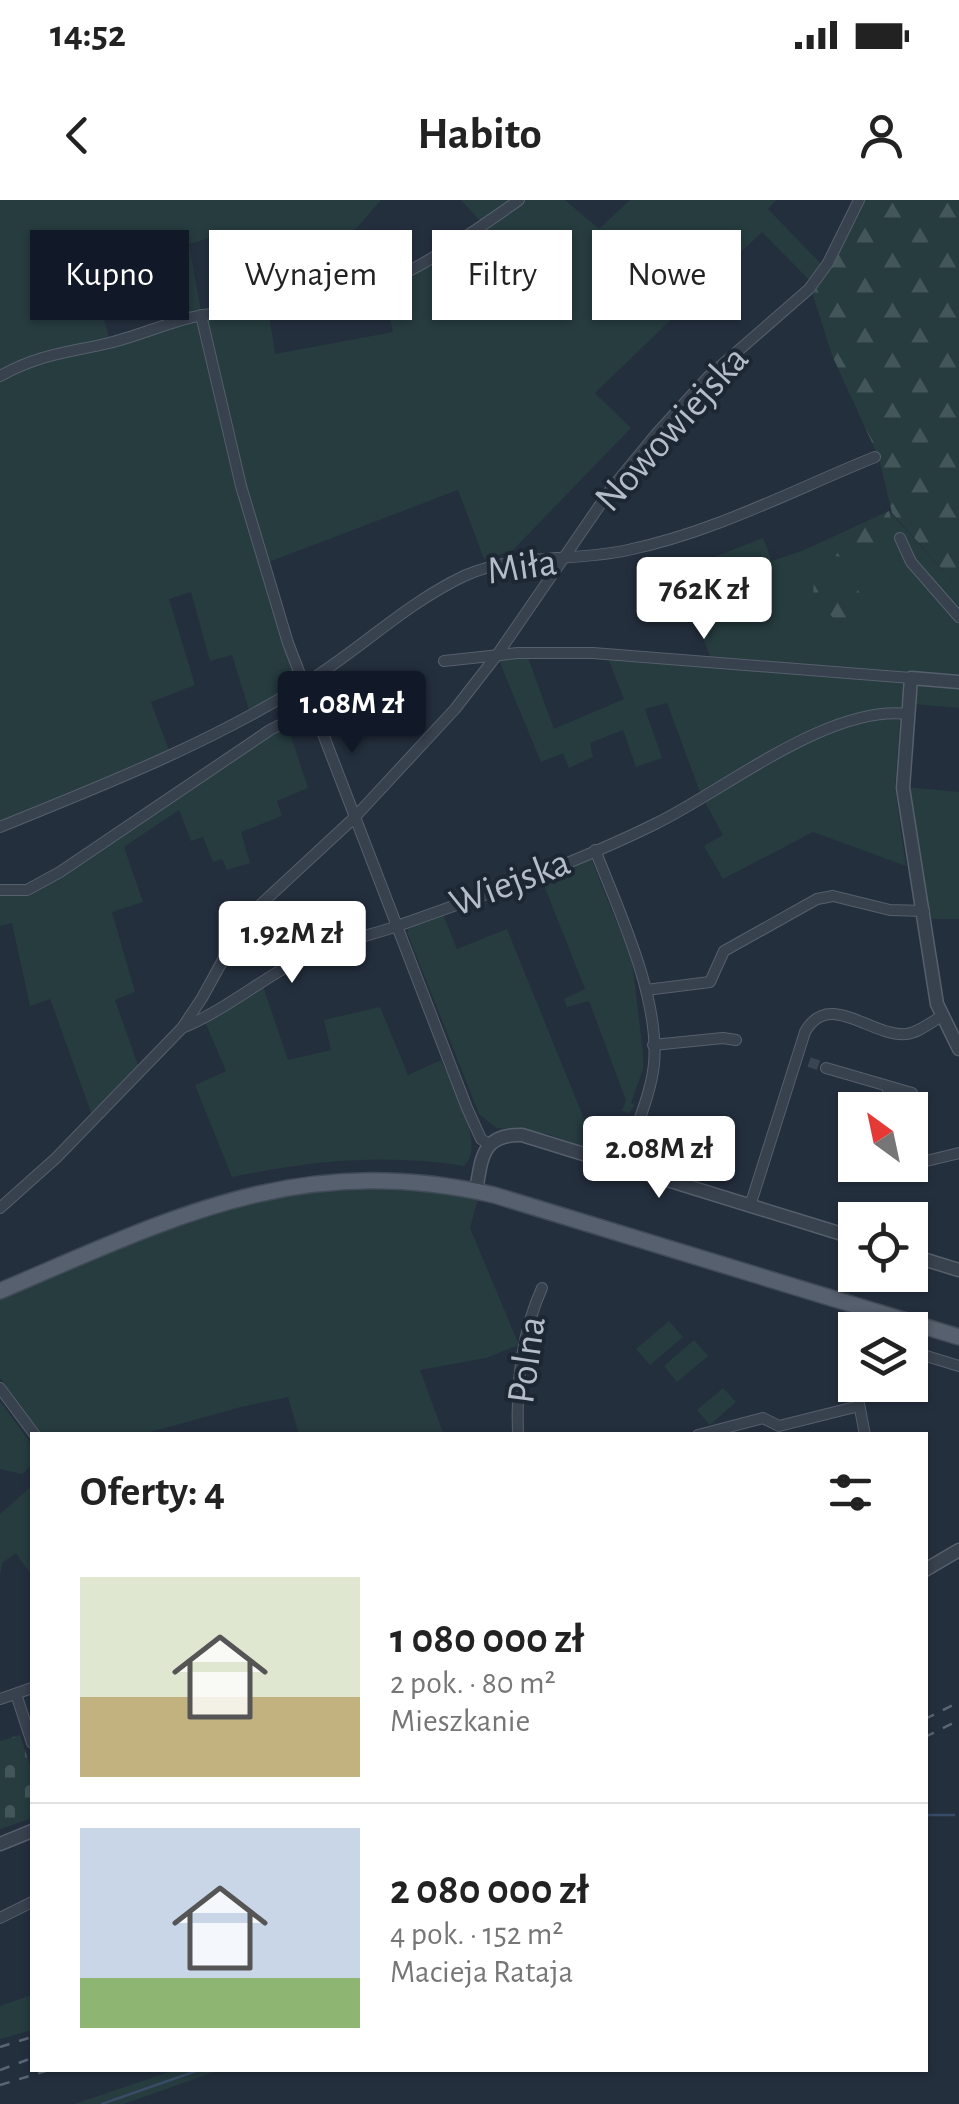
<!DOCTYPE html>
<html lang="pl">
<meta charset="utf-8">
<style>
:root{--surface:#fff;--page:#f2f2f2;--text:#222;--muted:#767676;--line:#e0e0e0;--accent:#111827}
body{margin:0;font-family:"Alegreya Sans",sans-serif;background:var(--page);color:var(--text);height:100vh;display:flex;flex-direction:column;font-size:38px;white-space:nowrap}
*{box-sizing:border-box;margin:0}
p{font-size:32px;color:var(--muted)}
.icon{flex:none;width:55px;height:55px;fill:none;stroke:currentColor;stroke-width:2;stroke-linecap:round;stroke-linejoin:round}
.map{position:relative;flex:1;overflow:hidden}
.panel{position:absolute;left:30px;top:1232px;width:898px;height:640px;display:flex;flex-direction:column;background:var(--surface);border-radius:0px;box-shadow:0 2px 8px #0004}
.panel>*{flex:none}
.top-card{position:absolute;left:30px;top:30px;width:900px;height:90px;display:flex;gap:20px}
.needle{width:65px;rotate:327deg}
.buttons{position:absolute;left:838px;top:892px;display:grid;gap:20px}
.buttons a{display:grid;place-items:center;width:90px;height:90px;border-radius:0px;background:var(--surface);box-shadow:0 2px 8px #0004;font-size:50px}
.price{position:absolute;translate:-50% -85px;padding:0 22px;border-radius:10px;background:#fff;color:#222;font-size:32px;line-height:65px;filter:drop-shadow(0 2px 5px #0008)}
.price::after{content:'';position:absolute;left:50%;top:60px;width:30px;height:22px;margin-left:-15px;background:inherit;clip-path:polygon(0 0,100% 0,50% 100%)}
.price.current{background:var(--accent);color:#fff}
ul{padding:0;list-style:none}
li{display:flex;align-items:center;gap:30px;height:250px;padding:0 50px}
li+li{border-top:2px solid var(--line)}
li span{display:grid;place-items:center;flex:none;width:280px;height:200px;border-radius:0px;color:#555}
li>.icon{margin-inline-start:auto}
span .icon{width:120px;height:120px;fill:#fffc;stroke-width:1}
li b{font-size:42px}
h2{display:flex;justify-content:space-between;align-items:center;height:120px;padding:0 50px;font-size:42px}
.tag{padding:0 35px;border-radius:0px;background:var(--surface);box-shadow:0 2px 8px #0004;font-size:35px;line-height:90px}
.tag.current{background:var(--accent);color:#fff}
.status{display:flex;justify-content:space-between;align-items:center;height:70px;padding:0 50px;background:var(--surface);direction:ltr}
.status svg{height:28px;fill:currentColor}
header{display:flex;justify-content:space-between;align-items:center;height:130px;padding:0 50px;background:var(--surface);font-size:45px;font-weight:700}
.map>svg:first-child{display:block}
.green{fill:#263c3f}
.forest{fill:url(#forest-firs)}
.cemetery{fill:url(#cemetery-stones)}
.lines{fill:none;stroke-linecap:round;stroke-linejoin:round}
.stream{stroke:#394c67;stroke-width:2.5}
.minor-tunnel{stroke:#3a4453;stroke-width:10;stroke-dasharray:10 5;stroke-linecap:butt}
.minor-casing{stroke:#565f6c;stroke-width:12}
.tertiary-casing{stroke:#565f6c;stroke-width:15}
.primary-casing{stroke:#414a57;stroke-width:18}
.minor{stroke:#38414e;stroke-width:10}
.tertiary{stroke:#38414e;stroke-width:12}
.primary{stroke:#56606e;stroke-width:15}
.rail{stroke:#5a6575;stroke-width:2.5;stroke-dasharray:10 10;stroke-linecap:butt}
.labels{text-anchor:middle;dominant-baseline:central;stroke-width:8;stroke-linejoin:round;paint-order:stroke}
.street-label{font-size:40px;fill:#b4bcc9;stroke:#1d2633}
</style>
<div class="status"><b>14:52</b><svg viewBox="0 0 49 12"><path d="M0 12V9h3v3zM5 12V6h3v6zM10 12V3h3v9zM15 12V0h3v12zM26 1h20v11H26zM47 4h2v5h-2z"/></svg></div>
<header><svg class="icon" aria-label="back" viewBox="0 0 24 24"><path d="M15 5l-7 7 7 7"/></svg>Habito<svg class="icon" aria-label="person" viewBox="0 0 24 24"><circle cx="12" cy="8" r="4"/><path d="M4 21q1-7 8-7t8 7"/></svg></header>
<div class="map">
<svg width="959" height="1904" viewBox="0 0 959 1904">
<defs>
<pattern id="forest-firs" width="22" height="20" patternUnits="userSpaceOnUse" patternTransform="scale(2.5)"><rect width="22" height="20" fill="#263c3f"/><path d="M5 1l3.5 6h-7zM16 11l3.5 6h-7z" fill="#435659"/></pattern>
<pattern id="cemetery-stones" width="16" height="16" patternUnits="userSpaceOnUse" patternTransform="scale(2.5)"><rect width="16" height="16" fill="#263c3f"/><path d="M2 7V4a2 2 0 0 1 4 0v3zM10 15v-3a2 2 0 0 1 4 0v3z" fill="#435659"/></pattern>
</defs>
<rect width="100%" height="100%" fill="#242f3e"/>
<g class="green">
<polygon points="0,0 381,0 332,56 236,68 229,32 189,44 201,112 176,120 162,76 98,96 110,141 56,148 0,173"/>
<polygon points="461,0 565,0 599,29 630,0 776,0 768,9 824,67 811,82 762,32 595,193 631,228 512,351 484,359 458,290 266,363 304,480 250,513 232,455 210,461 191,392 169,399 195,485 151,502 170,553 0,623 0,177 28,163 217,114 269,114 275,154 393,132 381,82 441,53 468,78 488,62 468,35 483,24"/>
<polygon points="889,311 959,388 959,508 901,503 895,588 906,666 813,632 723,679 704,646 723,635 701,595 667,503 645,509 662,558 636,567 623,530 590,543 593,557 569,568 563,553 541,562 498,458 527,455 554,529 624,499 606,453 712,461 676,372 763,338 772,361 804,350"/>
<polygon points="308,517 310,524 291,536 308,588 277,601 282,616 241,632 250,663 227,670 222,659 213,662 203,637 191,641 179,610 124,647 143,702 112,712 135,792 115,800 138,865 92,915 50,799 30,806 12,723 0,726 0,694 23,695 66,673 250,547 301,518"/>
<polygon points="907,587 959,592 959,719 929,719"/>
<polygon points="589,654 632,760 643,853 643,869 631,903 635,905 629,913 622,911 626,900 589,801 567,807 564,799 585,789 540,675"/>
<polygon points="442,712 457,749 507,729 589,931 599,928 601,933 614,928 618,922 628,926 617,954 610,956 548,934 496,928 479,914 407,732 410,726"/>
<path d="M263 786 288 860 331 850 324 820 380 807 408 875 441 860C452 885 487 945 464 966 385 953 309 961 232 977L195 885 226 871 205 822Z"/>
<polygon points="421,988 478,999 470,1028 519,1145 486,1158 420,1170 444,1235 299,1235 288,1197 241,1207 140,1235 40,1235 0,1178 0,1095 182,1018 291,989"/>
<polygon points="519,993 959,1128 959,1132 518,995"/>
<polygon points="669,1121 683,1137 650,1165 636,1149"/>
<polygon points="694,1140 708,1156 677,1182 664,1166"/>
<polygon points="723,1188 736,1202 710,1225 697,1210"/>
<polygon points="0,1201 32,1245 32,1265 22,1274 0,1269"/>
<polygon points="32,1286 32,1376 16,1353 2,1363 0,1376 0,1314"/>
<polygon points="32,1795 32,1830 0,1839 0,1806"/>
<polygon points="175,1870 220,1870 124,1904 74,1904"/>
</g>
<g class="forest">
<polygon points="862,0 959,0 959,388 892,313 879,258 832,155 813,95"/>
<polygon points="889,311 897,344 861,364 850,374 850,380 867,402 853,407 845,419 834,419 813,394 814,383 829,370 855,368 855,363 848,358 804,351"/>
</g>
<polygon class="cemetery" points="20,1535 32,1571 32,1618 0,1629 0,1541"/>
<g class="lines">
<g class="stream">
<polyline points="925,1615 954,1615"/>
<polyline points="102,1904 199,1870"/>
</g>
<polyline class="minor-tunnel" points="809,862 826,868"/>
<defs>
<g id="minor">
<polyline points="201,115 241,286 288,443 467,908 481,939 489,944"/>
<path d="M0 176C40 154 66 153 109 143 143 135 176 118 211 114 250 109 287 112 325 103 399 86 459 42 519 0"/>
<polyline points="900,338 911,362 959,417"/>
<polyline points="444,461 518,453 593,453 911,478"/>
<path d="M0 627C103 585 206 545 301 486 357 452 405 404 464 376 514 353 575 362 628 350 715 332 793 290 875 257"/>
<path d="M595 650C619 711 660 798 654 864 651 896 632 936 623 968"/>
<polyline points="0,690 27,690 60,672 270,530 358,485"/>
<polyline points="646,790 710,782 724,751 817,699 833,696 890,710 924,711"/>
<polyline points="182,828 202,798 246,718 354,618 455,509 497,455 611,289 657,233 708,177 809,89 828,63 859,0"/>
<polyline points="653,845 723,838 736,840"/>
<polyline points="826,868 912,893 908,910"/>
<polyline points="889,887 888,892 898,910"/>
<polyline points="910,957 926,961 959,953"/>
<path d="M750 1006 805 832C829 789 871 837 906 834 918 833 931 822 942 816"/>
<path d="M0 1008 56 958 182 828C231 808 271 770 320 750 346 739 374 735 400 725 485 695 574 664 655 624 725 590 829 504 908 514"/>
<polyline points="910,1151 959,1166"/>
<polyline points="860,1185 857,1193 865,1235"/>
<polyline points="0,1188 35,1235"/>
<path d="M518 1235C516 1184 521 1134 542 1088"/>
<polyline points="698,1235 763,1218 779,1226 859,1206"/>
<polyline points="16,1494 32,1543"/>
<polyline points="0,1499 32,1488"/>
<polyline points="0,1718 32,1702"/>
</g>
<g id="tertiary">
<polyline points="959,482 911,478 903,588 937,804 959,849"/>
<path d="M476 990C482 959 481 934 522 935L855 1038"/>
<polyline points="910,1055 959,1070"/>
<polyline points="925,1370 959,1350"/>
<polyline points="0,1644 32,1631"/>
</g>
<path id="primary" d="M0 1091C174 1017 299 951 494 995L959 1137"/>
</defs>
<use href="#minor" class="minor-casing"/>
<use href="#tertiary" class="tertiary-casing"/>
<use href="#primary" class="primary-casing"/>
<use href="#minor" class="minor"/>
<use href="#tertiary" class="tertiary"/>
<use href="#primary" class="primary"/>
<g class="rail">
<polyline points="925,1519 959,1502"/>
<polyline points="925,1537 959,1520"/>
<polyline points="0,1847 32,1837"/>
<polyline points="0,1870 32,1858"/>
<polyline points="0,1885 49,1870"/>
</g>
</g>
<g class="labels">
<g class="street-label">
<text transform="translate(672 229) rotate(-48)">Nowowiejska</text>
<text transform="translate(522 367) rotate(-8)">Miła</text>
<text transform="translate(510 683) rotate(-21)">Wiejska</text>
<text transform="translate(527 1160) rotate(-82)">Polna</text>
</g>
</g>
</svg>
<div class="buttons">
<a><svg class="needle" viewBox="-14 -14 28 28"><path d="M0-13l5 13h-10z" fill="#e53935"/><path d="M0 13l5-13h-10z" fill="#767676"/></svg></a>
<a><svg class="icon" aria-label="locate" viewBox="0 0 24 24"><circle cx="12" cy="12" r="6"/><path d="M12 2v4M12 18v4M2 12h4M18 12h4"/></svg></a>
<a><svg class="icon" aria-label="layers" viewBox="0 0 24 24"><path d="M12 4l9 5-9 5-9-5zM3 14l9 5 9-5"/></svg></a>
</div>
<b class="price" style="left:704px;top:442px">762K zł</b>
<b class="price current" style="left:352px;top:556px">1.08M zł</b>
<b class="price" style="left:292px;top:786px">1.92M zł</b>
<b class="price" style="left:659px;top:1001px">2.08M zł</b>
<div class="top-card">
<a class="tag current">Kupno</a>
<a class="tag">Wynajem</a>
<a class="tag">Filtry</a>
<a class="tag">Nowe</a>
</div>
<section class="panel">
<h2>Oferty: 4<svg class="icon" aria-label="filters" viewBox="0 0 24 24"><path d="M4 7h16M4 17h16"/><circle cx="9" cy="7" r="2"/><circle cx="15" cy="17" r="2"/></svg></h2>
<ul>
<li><span style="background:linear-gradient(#dfe7d0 60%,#c2b280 0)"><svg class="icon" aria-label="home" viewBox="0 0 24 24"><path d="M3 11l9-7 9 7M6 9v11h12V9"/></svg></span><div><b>1 080 000 zł</b><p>2 pok. · 80 m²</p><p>Mieszkanie</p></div></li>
<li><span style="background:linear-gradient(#c9d6e8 75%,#8fb573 0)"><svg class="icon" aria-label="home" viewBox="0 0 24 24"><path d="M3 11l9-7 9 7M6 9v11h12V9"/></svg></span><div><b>2 080 000 zł</b><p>4 pok. · 152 m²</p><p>Macieja Rataja</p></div></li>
</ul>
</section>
</div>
